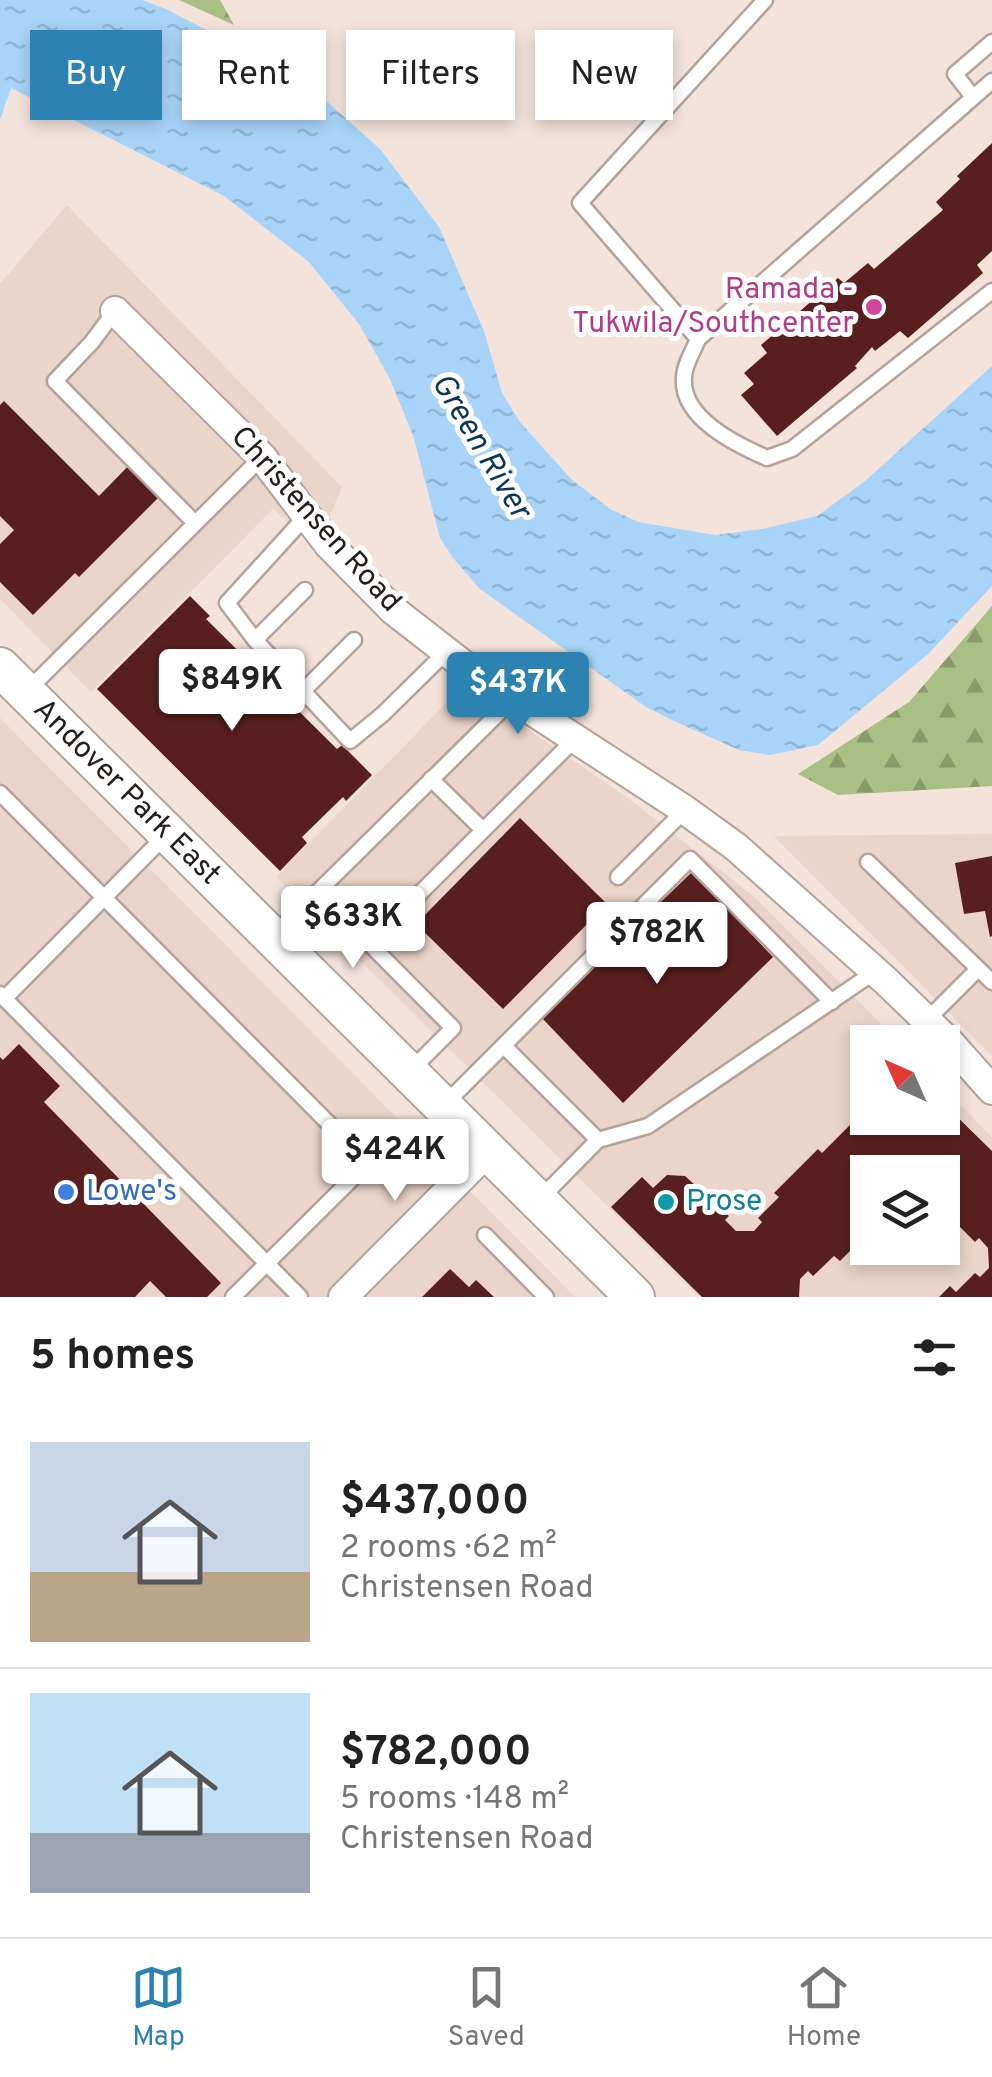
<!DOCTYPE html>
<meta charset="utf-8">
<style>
:root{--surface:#fff;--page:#f6f6f6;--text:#222;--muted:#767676;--line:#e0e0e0;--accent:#2c82b1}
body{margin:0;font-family:Overpass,sans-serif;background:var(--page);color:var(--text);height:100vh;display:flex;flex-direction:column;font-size:38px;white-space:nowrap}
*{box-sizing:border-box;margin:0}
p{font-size:32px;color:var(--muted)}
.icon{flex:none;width:55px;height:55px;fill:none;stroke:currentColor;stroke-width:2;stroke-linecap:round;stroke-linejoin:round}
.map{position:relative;height:1297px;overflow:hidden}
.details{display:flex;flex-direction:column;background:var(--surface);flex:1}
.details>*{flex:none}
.guide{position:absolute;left:30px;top:30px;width:932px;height:90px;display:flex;gap:20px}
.needle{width:65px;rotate:315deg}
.buttons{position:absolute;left:850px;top:1025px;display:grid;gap:20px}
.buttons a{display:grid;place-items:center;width:110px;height:110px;border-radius:0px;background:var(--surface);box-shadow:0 5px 15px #0003;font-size:50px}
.price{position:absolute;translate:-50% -85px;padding:0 22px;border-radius:10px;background:#fff;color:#222;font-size:32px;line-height:65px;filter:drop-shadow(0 2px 5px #0008)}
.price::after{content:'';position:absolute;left:50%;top:60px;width:30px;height:22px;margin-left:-15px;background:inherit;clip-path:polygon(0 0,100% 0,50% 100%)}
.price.selected{background:var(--accent);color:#fff}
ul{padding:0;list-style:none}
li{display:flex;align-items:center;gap:30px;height:250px;padding:0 30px}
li+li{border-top:2px solid var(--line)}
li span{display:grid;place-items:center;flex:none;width:280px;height:200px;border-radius:0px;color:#555}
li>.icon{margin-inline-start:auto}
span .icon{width:120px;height:120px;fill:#fffc;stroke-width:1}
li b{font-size:42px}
h2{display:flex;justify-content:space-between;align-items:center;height:120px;padding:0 30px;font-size:42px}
.pill{padding:0 35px;border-radius:0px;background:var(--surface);box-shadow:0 5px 15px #0003;font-size:35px;line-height:90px}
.pill.selected{background:var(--accent);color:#fff}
.dock{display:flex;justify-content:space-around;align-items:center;height:140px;border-top:2px solid var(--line);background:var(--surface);font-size:28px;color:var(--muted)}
.dock a{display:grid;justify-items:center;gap:5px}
.dock .selected{color:var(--accent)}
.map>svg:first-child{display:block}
.built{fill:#ebd4c9;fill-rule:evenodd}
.forest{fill:url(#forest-firs)}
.water{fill:url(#water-ripples)}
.building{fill:#591f1e}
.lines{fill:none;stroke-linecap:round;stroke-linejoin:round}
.lane-casing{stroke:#b2a39b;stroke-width:19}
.street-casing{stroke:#b2a39b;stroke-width:32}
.secondary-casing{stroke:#b2a39b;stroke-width:42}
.lane{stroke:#fff;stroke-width:14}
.street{stroke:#fff;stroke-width:28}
.secondary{stroke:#fff;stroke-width:38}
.hotel-dot{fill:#d1479c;stroke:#fff;stroke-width:4}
.shop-dot{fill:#3f7fe0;stroke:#fff;stroke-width:4}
.culture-dot{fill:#0f9aa8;stroke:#fff;stroke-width:4}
.labels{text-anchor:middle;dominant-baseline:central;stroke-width:10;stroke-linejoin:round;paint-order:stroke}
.hotel-label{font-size:30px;fill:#b23c85;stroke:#fff;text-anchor:end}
.street-label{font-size:30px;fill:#251f1c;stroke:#fff}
.shop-label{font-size:30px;fill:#366cbe;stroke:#fff;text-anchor:start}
.culture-label{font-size:30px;fill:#0d838f;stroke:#fff;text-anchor:start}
.water-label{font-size:32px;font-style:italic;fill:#0c3754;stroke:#fff}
</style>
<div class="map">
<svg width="992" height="1297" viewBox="0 0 992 1297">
<defs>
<pattern id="forest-firs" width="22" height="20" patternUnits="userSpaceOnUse" patternTransform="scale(2.5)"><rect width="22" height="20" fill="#a8c083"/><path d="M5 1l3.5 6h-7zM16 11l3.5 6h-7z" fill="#899b6a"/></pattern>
<pattern id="water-ripples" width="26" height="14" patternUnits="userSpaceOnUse" patternTransform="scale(2.5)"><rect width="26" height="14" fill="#a8d4f9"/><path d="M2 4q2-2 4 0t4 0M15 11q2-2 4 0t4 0" fill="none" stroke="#90b6d5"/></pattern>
</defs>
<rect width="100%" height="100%" fill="#f3e3db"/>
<g class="built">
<polygon points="67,205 342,487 316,548 273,509 91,692 0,599 0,284"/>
<path d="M464 685 629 799 752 895 899 1042H868V1118H942L943 1087 992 1137V1297H699L276 877ZM868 1172H942V1248H868Z"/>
<polygon points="0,718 575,1297 0,1297"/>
<polygon points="992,834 992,1056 774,836"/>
</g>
<g class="forest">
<polygon points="179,0 220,0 234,25"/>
<polygon points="992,606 992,786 838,795 798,774 909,702"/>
</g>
<polygon class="water" points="0,0 142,0 166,9 239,47 323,98 380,149 439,227 484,331 502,393 520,422 571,479 610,509 638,522 715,535 762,529 817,516 864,482 992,366 992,586 928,654 818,745 770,755 739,750 674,721 646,707 480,589 453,558 440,538 413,435 389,377 359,324 309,262 224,196 11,88 0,120"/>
<g class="building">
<polygon points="992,143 992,251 977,265 983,273 908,338 900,331 875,351 872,347 855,366 857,368 777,436 741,395 754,384 744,373 767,353 761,345 838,278 844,283 868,263 874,269 943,210 936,202 960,179 957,176"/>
<polygon points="4,401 99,496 139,455 170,486 79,577 75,573 33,615 0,582 0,544 14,530 0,516 0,405"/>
<polygon points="190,596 210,616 206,619 337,749 342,745 372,775 346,801 343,797 302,837 307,843 280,871 97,689"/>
<polygon points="520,818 607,904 503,1009 416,924"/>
<polygon points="992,856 992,936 990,937 985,911 964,914 955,863"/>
<polygon points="692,872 773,957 623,1103 541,1017"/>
<polygon points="19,1044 60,1086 44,1102 221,1283 207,1297 166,1297 150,1281 135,1297 0,1297 0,1057 3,1060"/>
<polygon points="942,1102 992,1151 992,1297 939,1297 950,1286 956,1292 975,1273 980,1277 989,1268 988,1248 979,1238 975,1242 942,1209 942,1172 868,1172 868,1233 840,1261 834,1256 813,1276 808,1271 800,1279 799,1297 702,1297 611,1207 642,1177 653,1188 667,1175 685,1176 729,1216 725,1220 736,1231 754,1231 762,1222 758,1218 779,1197 774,1193 818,1149 822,1153 868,1107 868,1118 942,1118"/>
<polygon points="450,1269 469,1287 476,1280 494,1297 422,1297"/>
</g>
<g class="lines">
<defs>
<g id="lane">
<polyline points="765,0 580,203 698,339 992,81"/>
<polyline points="973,97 955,74 992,42"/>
<polyline points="115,311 92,342 55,381 195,523"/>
<path d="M698 339C694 350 684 365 684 377 680 418 737 445 767 458L792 449 992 291"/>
<polyline points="307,515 227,603 255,640 350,741 383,714 446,652"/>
<polyline points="255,640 305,590"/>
<polyline points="26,692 262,457"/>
<polyline points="302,692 354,640"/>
<polyline points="431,779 483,830"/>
<polyline points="0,793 368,1163 233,1297"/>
<polyline points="868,862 992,982"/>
<polyline points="618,877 685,810"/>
<polyline points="318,892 453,1028 409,1072"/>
<polyline points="272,937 513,699"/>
<polyline points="370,943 575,739"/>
<polyline points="0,994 300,1297"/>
<polyline points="5,998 166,835"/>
<polyline points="927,1020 978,969"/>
<polyline points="504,1046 598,1140"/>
<polyline points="446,1103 690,859 832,1002"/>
<polyline points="538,1201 598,1140 648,1126 876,971"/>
<polyline points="485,1235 546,1297"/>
</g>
<g id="street">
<polyline points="115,311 262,457 329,545 393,610 474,673 685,810 736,847 886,981 951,1044 992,1090"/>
<polyline points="343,1297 487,1152"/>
</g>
<g id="secondary">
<path id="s1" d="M0 667 635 1297"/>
</g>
</defs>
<use href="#lane" class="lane-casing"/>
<use href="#street" class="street-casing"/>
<use href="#secondary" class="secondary-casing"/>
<use href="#lane" class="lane"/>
<use href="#street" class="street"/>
<use href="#secondary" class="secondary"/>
</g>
<circle class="hotel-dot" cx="874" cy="307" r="10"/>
<circle class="shop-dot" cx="66" cy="1192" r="10"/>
<circle class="culture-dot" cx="666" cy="1202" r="10"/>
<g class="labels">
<g class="hotel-label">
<text x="854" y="290">Ramada -<tspan x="854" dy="34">Tukwila/Southcenter</tspan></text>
</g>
<g class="street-label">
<text transform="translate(315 520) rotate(48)">Christensen Road</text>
<text stroke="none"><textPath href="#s1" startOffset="178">Andover Park East</textPath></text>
</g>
<g class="shop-label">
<text x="86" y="1192">Lowe's</text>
</g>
<g class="culture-label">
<text x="686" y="1202">Prose</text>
</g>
<g class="water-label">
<text transform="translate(480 447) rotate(59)">Green River</text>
</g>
</g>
</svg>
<div class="buttons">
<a><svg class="needle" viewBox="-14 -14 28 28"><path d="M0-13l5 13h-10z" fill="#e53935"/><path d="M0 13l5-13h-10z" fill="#767676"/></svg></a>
<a><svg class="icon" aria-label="layers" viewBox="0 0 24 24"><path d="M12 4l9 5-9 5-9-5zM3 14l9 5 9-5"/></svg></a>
</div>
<b class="price" style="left:232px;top:734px">$849K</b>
<b class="price selected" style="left:518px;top:737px">$437K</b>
<b class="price" style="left:353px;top:971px">$633K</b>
<b class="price" style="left:657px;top:987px">$782K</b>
<b class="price" style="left:395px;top:1204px">$424K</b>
<div class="guide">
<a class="pill selected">Buy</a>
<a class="pill">Rent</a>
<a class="pill">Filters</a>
<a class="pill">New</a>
</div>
</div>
<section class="details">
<h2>5 homes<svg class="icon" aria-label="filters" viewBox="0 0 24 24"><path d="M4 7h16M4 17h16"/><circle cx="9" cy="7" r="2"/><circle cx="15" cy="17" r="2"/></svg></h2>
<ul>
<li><span style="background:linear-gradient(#c9d6e8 65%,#b9a48a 0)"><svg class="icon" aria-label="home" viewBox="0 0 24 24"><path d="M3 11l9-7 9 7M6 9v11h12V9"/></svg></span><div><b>$437,000</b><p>2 rooms · 62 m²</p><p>Christensen Road</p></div></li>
<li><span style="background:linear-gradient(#bfe0f5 70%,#9aa5b1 0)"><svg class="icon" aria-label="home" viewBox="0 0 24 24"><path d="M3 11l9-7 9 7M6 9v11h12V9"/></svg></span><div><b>$782,000</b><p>5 rooms · 148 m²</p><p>Christensen Road</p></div></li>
</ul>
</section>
<nav class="dock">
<a class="selected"><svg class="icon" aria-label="map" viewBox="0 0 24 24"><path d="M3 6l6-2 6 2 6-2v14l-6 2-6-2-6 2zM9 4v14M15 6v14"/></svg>Map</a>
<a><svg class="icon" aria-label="saved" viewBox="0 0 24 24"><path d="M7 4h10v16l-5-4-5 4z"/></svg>Saved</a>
<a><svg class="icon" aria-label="home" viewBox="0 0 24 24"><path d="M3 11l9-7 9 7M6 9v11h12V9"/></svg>Home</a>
</nav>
